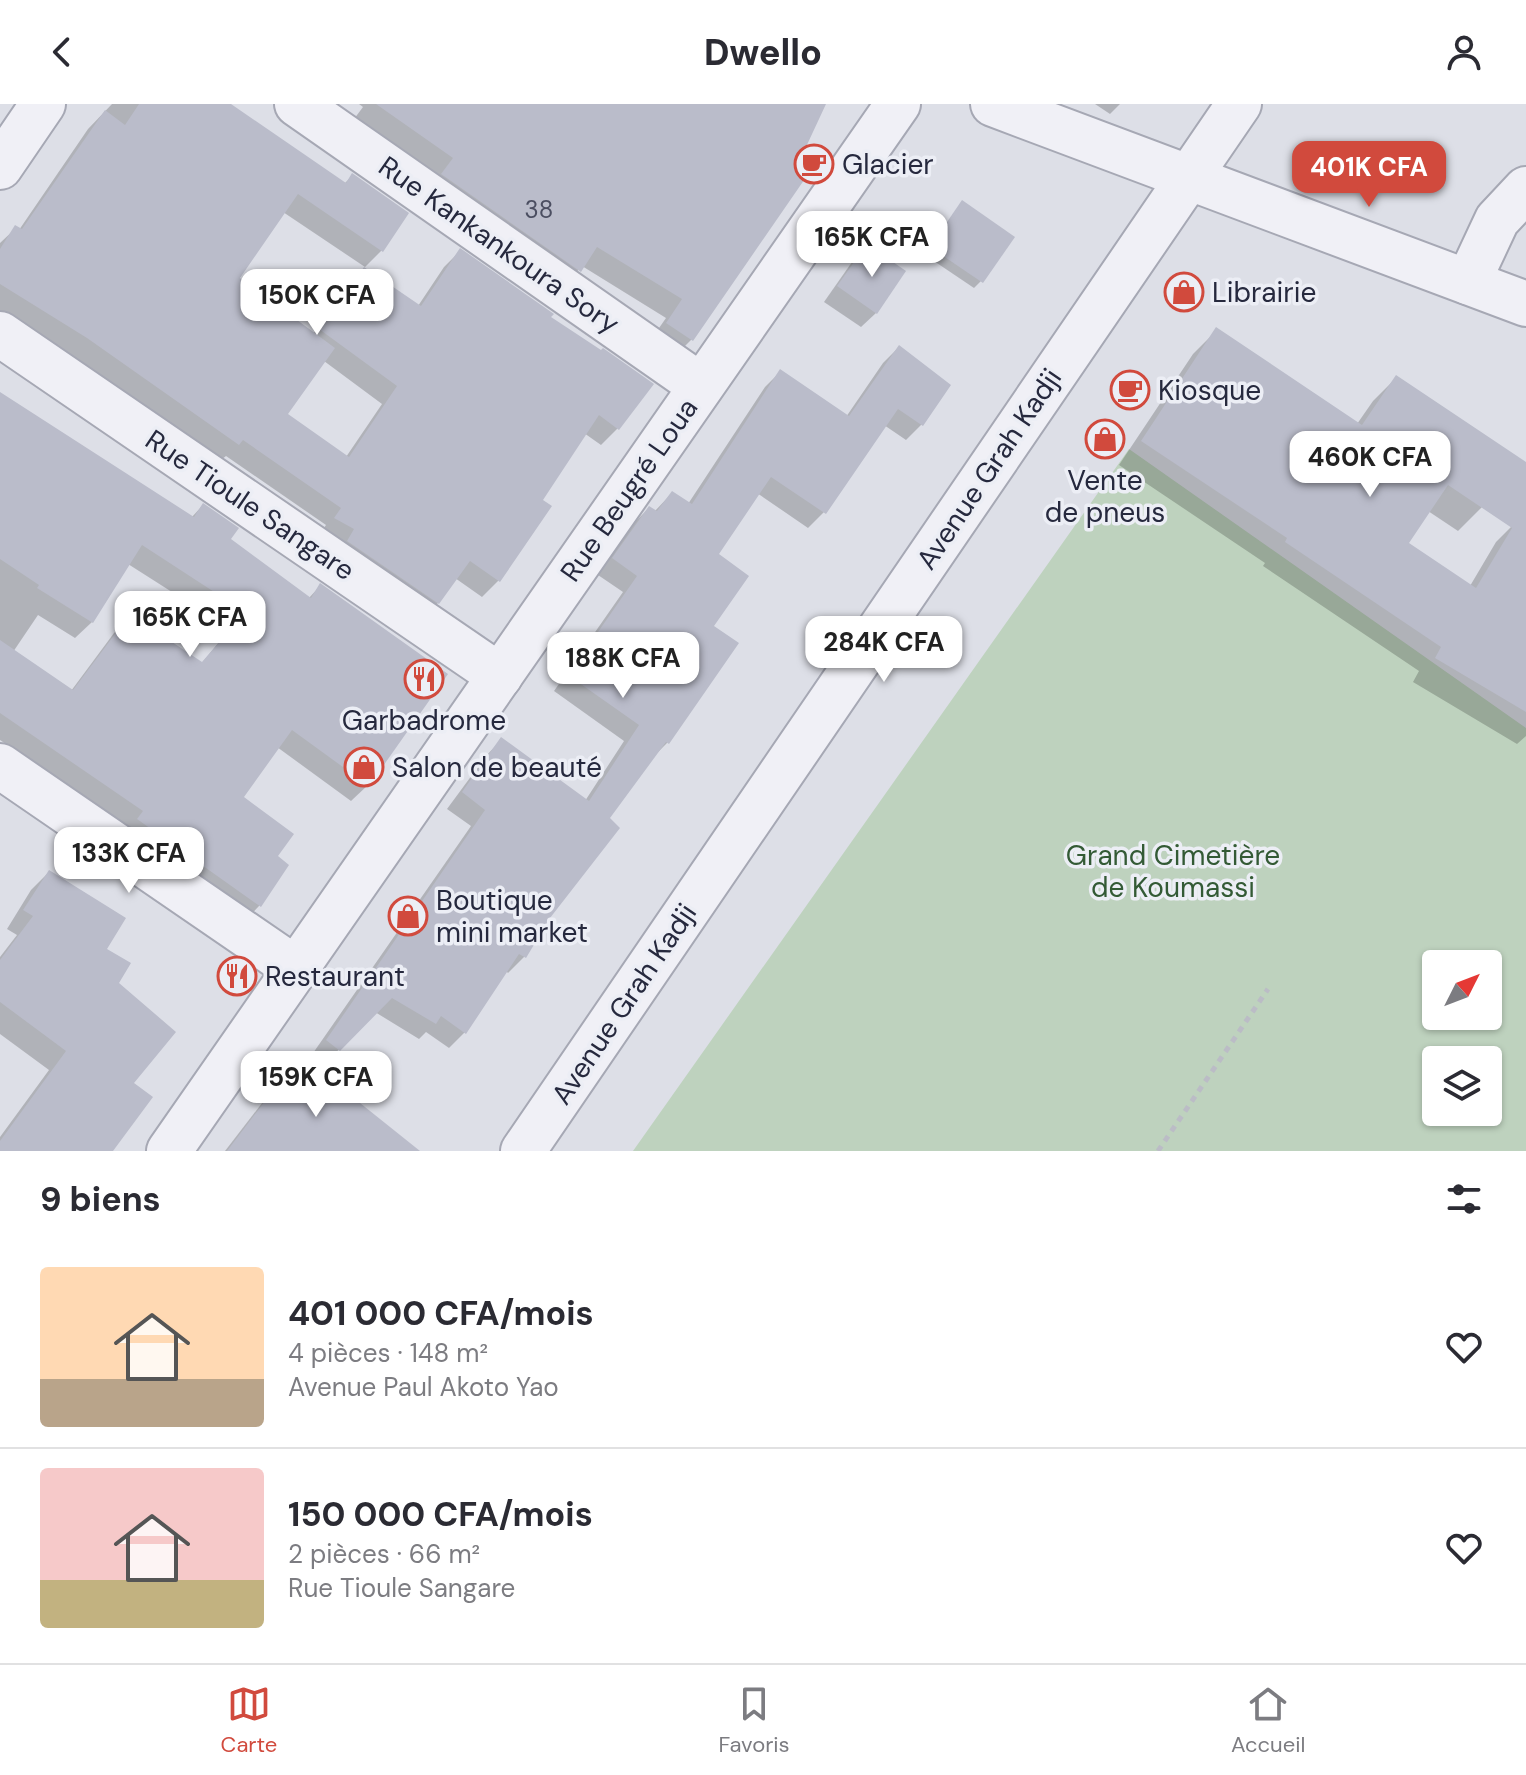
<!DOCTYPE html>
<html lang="fr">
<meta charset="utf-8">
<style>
:root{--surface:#fff;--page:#f7f7f7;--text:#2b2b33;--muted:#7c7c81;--line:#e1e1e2;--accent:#d14a3d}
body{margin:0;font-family:"DM Sans",sans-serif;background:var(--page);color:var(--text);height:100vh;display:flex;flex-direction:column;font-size:30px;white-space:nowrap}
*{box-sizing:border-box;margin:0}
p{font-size:26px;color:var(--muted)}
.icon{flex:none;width:44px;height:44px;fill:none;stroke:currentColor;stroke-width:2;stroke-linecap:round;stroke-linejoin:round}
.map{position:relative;height:1047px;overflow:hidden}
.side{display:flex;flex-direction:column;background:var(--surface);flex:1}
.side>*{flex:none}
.needle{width:52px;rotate:48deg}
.tools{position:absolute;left:1422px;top:846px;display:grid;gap:16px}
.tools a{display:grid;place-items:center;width:80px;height:80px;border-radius:8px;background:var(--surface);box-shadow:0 2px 6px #0004;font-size:40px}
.price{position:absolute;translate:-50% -68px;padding:0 18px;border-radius:16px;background:#fff;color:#222;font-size:26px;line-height:52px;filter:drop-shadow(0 2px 4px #0008)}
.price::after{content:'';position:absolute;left:50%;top:48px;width:24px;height:18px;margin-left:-12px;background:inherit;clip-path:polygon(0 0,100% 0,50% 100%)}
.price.on{background:var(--accent);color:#fff}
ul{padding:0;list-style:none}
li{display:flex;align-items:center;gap:24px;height:200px;padding:0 40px}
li+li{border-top:2px solid var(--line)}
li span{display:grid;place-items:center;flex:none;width:224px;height:160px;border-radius:8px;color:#555}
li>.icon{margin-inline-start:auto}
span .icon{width:96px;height:96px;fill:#fffc;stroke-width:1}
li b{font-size:34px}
h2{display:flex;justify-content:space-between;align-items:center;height:96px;padding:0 40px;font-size:34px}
header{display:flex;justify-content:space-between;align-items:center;height:104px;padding:0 40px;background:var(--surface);font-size:36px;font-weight:800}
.tabs{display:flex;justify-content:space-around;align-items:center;height:112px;border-top:2px solid var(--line);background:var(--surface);font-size:22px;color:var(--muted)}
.tabs a{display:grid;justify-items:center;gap:4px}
.tabs .on{color:var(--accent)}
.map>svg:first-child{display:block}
.green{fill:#bed2be;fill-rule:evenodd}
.shadow{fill:#0003;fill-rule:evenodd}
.building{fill:#babcca;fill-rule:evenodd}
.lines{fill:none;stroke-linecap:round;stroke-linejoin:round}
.minor-casing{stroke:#a6a8b4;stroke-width:48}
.path{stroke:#bbbcc6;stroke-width:5;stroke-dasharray:6 6;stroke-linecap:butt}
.minor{stroke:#f0f0f6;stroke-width:44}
.labels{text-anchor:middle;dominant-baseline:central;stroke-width:7;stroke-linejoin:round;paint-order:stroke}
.number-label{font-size:24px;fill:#4b4e61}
.poi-label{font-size:28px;fill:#26293e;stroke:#eceef5;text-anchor:start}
.street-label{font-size:28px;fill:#26293e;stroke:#eceef5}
.park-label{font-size:28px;fill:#335a35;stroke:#eceef5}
</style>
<header><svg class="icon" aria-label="back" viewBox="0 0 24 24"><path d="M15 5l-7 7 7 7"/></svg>Dwello<svg class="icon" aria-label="person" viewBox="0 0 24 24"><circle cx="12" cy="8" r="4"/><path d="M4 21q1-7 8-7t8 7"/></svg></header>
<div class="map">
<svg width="1526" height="1047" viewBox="0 0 1526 1047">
<rect width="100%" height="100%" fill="#dddfe7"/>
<path class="green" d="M1129 345 1526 624V1047H633ZM1436 860H1488V912H1436ZM1436 956H1488V1008H1436Z"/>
<g class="shadow">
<path d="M112 0H229L344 80 352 72 382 146 365 163 283 108 237 174 313 230 347 182 364 165 418 202 444 163 460 147 548 214 651 280 617 325 601 341 584 329 540 396 498 477 482 493 455 474 438 499 421 515 319 431 326 421 226 352 221 356 70 250 0 206V139L16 124 19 126 88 25ZM324 257 382 300 346 353 285 311Z"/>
<polygon points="359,0 824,0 797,59 808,67 691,236 673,254 650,237 666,214 582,162 562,184 354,15 363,3"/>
<polygon points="1095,0 1120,0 1110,10"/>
<polygon points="962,99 981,177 974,184 925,151"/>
<polygon points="867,143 876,209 861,223 824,198 852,158"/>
<polygon points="1217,226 1357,320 1373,297 1397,273 1482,403 1458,427 1428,407 1406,440 1470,482 1496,438 1520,414 1526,416 1526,632 1517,640 1413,578 1419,567 1263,462 1265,459 1119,361 1193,250"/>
<polygon points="899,243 922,320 906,336 884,321 824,408 808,424 757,389 716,451 711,522 667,639 652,654 607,715 524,853 508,869 506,867 465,928 449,944 426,928 419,935 375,908 323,962 311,952 471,722 447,705 486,652 501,636 585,697 624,637 554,587 623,488 598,471 633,420 649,404 654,408 672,389 688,400 765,283 781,267 846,313 883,259"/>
<path d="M0 291 191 414 203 401 229 435 308 495 320 482 368 681 351 697 277 643 241 694 275 752 287 762 259 802 243 819 128 724 0 636ZM128 460 230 525 201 560 131 513 114 529 71 587 13 548 38 511 75 534 92 518Z"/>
<polygon points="49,768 104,845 116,879 131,979 111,1047 0,1047 0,1033 49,966 0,930 0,853 17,831 7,825 31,786"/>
<polygon points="300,954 383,1047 225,1047 286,968"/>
</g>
<g class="building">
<polygon points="139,0 231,0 346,79 352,69 409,109 383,148 298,90 240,174 335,244 288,310 349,353 397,282 319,225 364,163 421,202 460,144 554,210 551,213 601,246 603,244 654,280 619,326 599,311 543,396 552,402 500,478 470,457 439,500 347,437 354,425 334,414 341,404 243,336 239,341 87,234 0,180 0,145 15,121 22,125 105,6 125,21"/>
<polygon points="376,0 826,0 799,58 811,66 693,237 666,219 682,195 597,143 581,168 441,70 453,54"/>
<polygon points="962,96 1015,133 983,179 930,143"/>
<polygon points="867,140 906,167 877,210 837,182"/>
<path d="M1216 223 1362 321 1396 271 1526 358V608L1435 554 1441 543 1285 438 1287 434 1141 337ZM1448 381 1512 424 1476 484 1409 439Z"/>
<polygon points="899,241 951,281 923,322 898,305 826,410 771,373 719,450 749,472 714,522 739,539 669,640 666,638 610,714 620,724 550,814 526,854 519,850 466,930 441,912 436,920 392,894 340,947 326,936 485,706 462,688 501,633 589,697 639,621 568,571 637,472 612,454 649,402 657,407 672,387 692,400 780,265 849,312"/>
<polygon points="0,288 194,413 203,399 239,424 231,435 311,494 320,479 448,570 369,682 292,626 244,693 294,730 278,752 289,761 261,803 137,715 143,707 0,609 0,536 73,586 130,510 202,558 245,508 142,441 93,519 37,484 39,481 0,455"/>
<polygon points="49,766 126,814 107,845 131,859 119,879 176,928 134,979 153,993 113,1047 0,1047 0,1037 66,947 0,898 0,856 33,812 23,806"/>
<polygon points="300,951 420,1047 227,1047"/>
</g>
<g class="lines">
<defs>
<g id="minor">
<polyline points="297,0 701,282"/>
<polyline points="993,0 1526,200"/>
<polyline points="0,63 43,0"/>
<polyline points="1468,178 1497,116 1526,85"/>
<polyline points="0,230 500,572"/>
<polyline points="0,662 296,865"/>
<polyline points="169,1047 898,0"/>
<polyline points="523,1047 1239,0"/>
</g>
</defs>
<use href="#minor" class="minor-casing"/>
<polyline class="path" points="1158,1047 1268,885"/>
<use href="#minor" class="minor"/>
</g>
<defs>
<symbol id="cafe-ring" viewBox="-11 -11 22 22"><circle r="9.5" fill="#eceef5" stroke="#d14a3d" stroke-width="1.5"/><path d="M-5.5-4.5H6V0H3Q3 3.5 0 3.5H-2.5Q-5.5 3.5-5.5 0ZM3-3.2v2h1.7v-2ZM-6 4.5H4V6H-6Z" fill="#d14a3d"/></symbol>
<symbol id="shop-ring" viewBox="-11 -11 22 22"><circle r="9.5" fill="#eceef5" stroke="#d14a3d" stroke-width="1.5"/><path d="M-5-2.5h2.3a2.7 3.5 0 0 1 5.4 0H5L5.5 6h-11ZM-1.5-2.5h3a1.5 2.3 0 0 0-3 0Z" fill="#d14a3d"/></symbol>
<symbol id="restaurant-ring" viewBox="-11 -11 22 22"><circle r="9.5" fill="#eceef5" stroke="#d14a3d" stroke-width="1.5"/><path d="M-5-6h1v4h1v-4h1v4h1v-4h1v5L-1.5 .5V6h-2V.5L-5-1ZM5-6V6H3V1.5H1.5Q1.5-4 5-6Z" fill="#d14a3d"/></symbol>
</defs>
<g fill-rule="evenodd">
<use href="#cafe-ring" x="792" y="38" width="44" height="44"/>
<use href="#shop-ring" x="1162" y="166" width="44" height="44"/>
<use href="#cafe-ring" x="1108" y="264" width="44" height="44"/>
<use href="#shop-ring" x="1083" y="313" width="44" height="44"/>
<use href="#restaurant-ring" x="402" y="553" width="44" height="44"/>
<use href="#shop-ring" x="342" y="641" width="44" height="44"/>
<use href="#shop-ring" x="386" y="790" width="44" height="44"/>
<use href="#restaurant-ring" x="215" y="850" width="44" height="44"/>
</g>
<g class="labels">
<g class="number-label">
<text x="539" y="105">38</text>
</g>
<g class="poi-label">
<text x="842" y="60">Glacier</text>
<text x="1212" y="188">Librairie</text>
<text x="1158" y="286">Kiosque</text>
<text x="1105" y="376" text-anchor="middle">Vente<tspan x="1105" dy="32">de pneus</tspan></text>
<text x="424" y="616" text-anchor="middle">Garbadrome</text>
<text x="392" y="663">Salon de beauté</text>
<text x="436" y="796">Boutique<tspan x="436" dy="32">mini market</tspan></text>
<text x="265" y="872">Restaurant</text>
</g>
<g class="street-label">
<text transform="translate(499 141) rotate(35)">Rue Kankankoura Sory</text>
<text transform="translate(989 365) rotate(-56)">Avenue Grah Kadji</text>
<text transform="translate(629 386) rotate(-55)">Rue Beugré Loua</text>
<text transform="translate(250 401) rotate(34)">Rue Tioule Sangare</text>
<text transform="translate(624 900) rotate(-56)">Avenue Grah Kadji</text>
</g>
<g class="park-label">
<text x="1173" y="751">Grand Cimetière<tspan x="1173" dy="32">de Koumassi</tspan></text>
</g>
</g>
</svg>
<div class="tools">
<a><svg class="needle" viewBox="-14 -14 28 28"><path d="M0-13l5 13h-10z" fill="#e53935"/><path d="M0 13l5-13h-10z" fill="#7c7c81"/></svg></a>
<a><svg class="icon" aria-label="layers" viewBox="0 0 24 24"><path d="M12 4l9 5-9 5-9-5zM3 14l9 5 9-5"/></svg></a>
</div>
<b class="price on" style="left:1369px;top:105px">401K CFA</b>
<b class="price" style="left:872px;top:175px">165K CFA</b>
<b class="price" style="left:317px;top:233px">150K CFA</b>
<b class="price" style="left:1370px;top:395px">460K CFA</b>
<b class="price" style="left:190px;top:555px">165K CFA</b>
<b class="price" style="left:884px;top:580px">284K CFA</b>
<b class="price" style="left:623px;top:596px">188K CFA</b>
<b class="price" style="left:129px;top:791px">133K CFA</b>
<b class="price" style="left:316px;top:1015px">159K CFA</b>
</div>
<section class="side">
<h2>9 biens<svg class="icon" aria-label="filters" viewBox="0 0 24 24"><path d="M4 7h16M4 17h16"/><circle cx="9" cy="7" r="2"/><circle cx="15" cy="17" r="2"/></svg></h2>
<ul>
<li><span style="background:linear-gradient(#ffd9b3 70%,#b9a48a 0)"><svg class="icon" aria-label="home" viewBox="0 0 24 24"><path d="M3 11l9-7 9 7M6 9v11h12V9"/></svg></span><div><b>401 000 CFA/mois</b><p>4 pièces · 148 m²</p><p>Avenue Paul Akoto Yao</p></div><svg class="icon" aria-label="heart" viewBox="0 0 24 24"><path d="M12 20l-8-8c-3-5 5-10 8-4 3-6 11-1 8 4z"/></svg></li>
<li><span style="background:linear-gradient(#f6c9c9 70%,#c2b280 0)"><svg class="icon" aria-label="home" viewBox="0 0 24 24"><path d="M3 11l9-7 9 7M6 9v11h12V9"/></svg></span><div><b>150 000 CFA/mois</b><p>2 pièces · 66 m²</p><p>Rue Tioule Sangare</p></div><svg class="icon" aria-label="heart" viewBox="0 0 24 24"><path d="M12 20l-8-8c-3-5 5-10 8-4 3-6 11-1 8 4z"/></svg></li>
</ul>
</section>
<nav class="tabs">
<a class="on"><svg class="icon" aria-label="map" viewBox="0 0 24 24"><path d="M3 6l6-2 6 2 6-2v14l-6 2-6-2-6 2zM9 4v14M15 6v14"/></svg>Carte</a>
<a><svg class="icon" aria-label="saved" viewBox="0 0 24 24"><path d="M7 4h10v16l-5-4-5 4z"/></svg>Favoris</a>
<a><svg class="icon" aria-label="home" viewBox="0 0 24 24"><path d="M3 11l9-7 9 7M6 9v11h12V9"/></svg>Accueil</a>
</nav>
